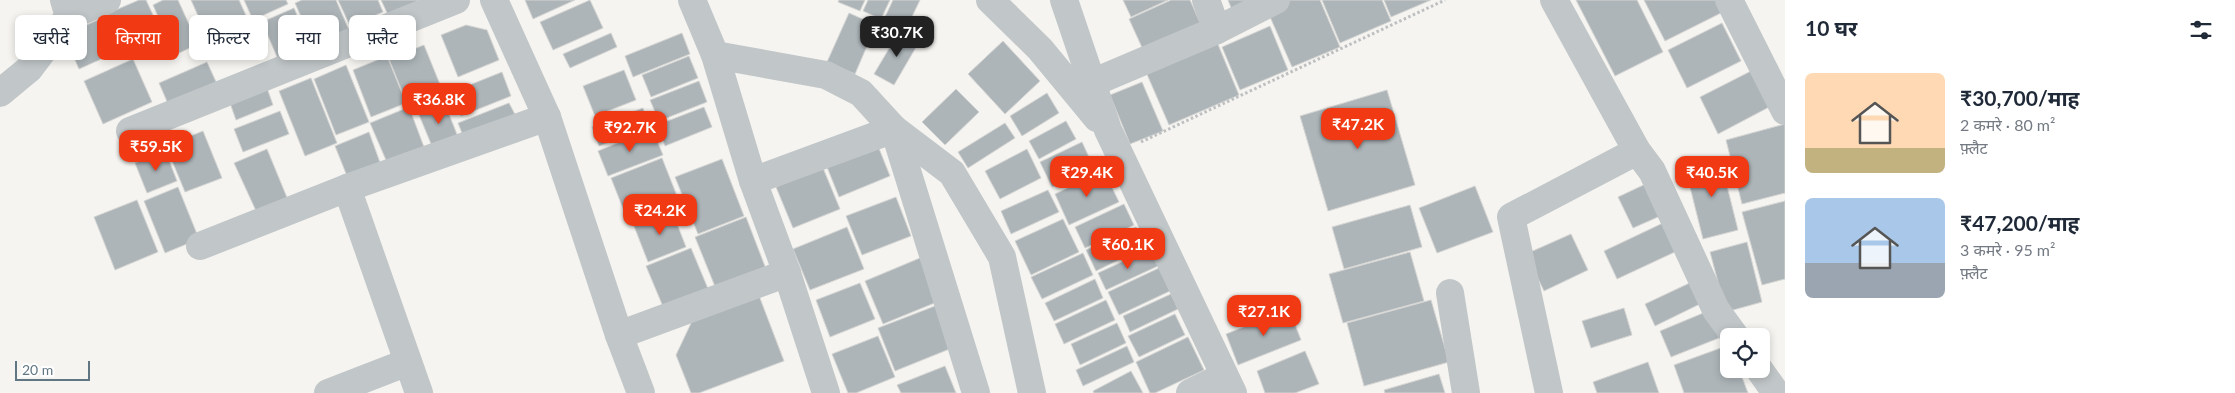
<!DOCTYPE html>
<html lang="hi">
<meta charset="utf-8">
<style>
:root{--surface:#fff;--page:#f2f2f3;--text:#1f2937;--muted:#747a83;--accent:#f13913}
body{margin:0;font-family:Lato,"Noto Sans Devanagari",sans-serif;background:var(--page);color:var(--text);height:100vh;display:flex;flex-direction:column;font-size:19px;white-space:nowrap}
*{box-sizing:border-box;margin:0}
p{font-size:16px;color:var(--muted)}
.icon{flex:none;width:28px;height:28px;fill:none;stroke:currentColor;stroke-width:2;stroke-linecap:round;stroke-linejoin:round}
.map{position:relative;flex:1;overflow:hidden}
.side{display:flex;flex-direction:column;background:var(--surface);width:450px}
.side>*{flex:none}
.top-card{position:absolute;left:15px;top:15px;width:475px;height:45px;display:flex;gap:10px}
.buttons{position:absolute;left:1720px;top:328px;display:grid;gap:10px}
.buttons a{display:grid;place-items:center;width:50px;height:50px;border-radius:8px;background:var(--surface);box-shadow:0 2px 8px #0003;font-size:25px}
.scale{position:absolute;left:15px;bottom:12px;width:75px;box-sizing:border-box;padding-left:5px;border:2px solid #617683;border-top:0;font-size:14px;line-height:18px;white-space:nowrap;color:#617683;-webkit-text-stroke:4px #fff;paint-order:stroke}
.price{position:absolute;translate:-50% -42px;padding:0 11px;border-radius:10px;background:var(--accent);color:#fff;font-size:16px;line-height:32px;filter:drop-shadow(0 1px 2px #0008)}
.price::after{content:'';position:absolute;left:50%;top:30px;width:15px;height:11px;margin-left:-8px;background:inherit;clip-path:polygon(0 0,100% 0,50% 100%)}
.price.active{background:#222;color:#fff}
ul{padding:0;list-style:none}
li{display:flex;align-items:center;gap:15px;height:125px;padding:0 20px}
li span{display:grid;place-items:center;flex:none;width:140px;height:100px;border-radius:8px;color:#555}
li>.icon{margin-inline-start:auto}
span .icon{width:60px;height:60px;fill:#fffc;stroke-width:1}
li b{font-size:21px}
h2{display:flex;justify-content:space-between;align-items:center;height:60px;padding:0 20px;font-size:21px}
.pill{padding:0 18px;border-radius:8px;background:var(--surface);box-shadow:0 2px 8px #0003;font-size:18px;line-height:45px}
.pill.active{background:var(--accent);color:#fff}
main{display:flex;flex:1;min-height:0}
.map>svg:first-child{display:block}
.building{fill:#adb5b9;stroke:#d5d5d3}
.lines{fill:none;stroke-linecap:round;stroke-linejoin:round}
.path{stroke:#bdbfc1;stroke-width:3;stroke-dasharray:2.5 2.5;stroke-linecap:butt}
.minor{stroke:#c1c6c8;stroke-width:28}
</style>
<main>
<div class="map">
<svg width="1785" height="393" viewBox="0 0 1785 393">
<rect width="100%" height="100%" fill="#f5f4f0"/>
<g class="building">
<polygon points="139,0 146,0 160,30 119,48 104,15"/>
<polygon points="163,0 178,0 198,44 175,55 153,5"/>
<polygon points="191,0 239,0 253,31 213,49"/>
<polygon points="244,0 286,0 288,4 253,20"/>
<polygon points="302,0 336,0 349,30 314,46 295,3"/>
<polygon points="338,0 378,0 383,12 350,26"/>
<polygon points="381,0 417,0 419,5 389,17"/>
<polygon points="525,0 575,0 533,19"/>
<polygon points="590,0 603,28 553,50 540,22"/>
<polygon points="839,0 865,0 860,11 838,2"/>
<polygon points="868,0 890,0 881,19 863,11"/>
<polygon points="893,0 920,0 907,27 885,17"/>
<polygon points="1123,0 1168,0 1131,17"/>
<polygon points="1171,0 1190,0 1202,27 1145,54 1129,19"/>
<polygon points="1228,0 1268,0 1234,15"/>
<polygon points="1290,0 1320,0 1340,47 1292,67 1267,10"/>
<polygon points="1322,0 1382,0 1391,21 1340,43"/>
<polygon points="1384,0 1431,0 1391,17"/>
<polygon points="1576,0 1637,0 1663,52 1615,76"/>
<polygon points="1644,0 1717,0 1723,12 1665,41"/>
<polygon points="294,8 313,52 281,66 262,22"/>
<polygon points="849,13 876,25 855,74 827,62"/>
<polygon points="102,18 117,52 79,69 64,35"/>
<polygon points="1722,23 1741,61 1687,88 1668,50"/>
<polygon points="466,25 487,30 499,60 458,77 441,35"/>
<polygon points="1270,26 1288,70 1240,90 1222,47"/>
<polygon points="900,30 919,42 894,85 874,74"/>
<polygon points="611,33 617,47 570,68 563,54"/>
<polygon points="682,33 690,54 633,77 625,56"/>
<polygon points="1003,41 1040,81 1005,114 968,74"/>
<polygon points="1217,42 1239,95 1169,125 1146,72"/>
<polygon points="424,45 441,87 406,101 389,59"/>
<polygon points="387,56 406,103 371,117 353,70"/>
<polygon points="689,56 698,78 651,97 642,75"/>
<polygon points="133,59 152,102 103,124 84,81"/>
<polygon points="207,62 217,84 169,106 159,83"/>
<polygon points="346,65 369,122 336,135 314,79"/>
<polygon points="1755,69 1773,105 1718,134 1700,97"/>
<polygon points="624,70 636,100 595,116 583,86"/>
<polygon points="502,72 511,96 461,116 452,92"/>
<polygon points="311,78 337,143 305,156 279,91"/>
<polygon points="699,81 707,102 659,121 650,100"/>
<polygon points="1142,82 1163,131 1130,144 1110,95"/>
<polygon points="267,88 273,105 236,120 230,103"/>
<polygon points="956,89 979,112 945,145 922,122"/>
<polygon points="1387,90 1415,185 1328,211 1300,116"/>
<polygon points="1047,93 1059,113 1022,136 1010,116"/>
<polygon points="443,99 460,142 434,151 417,110"/>
<polygon points="509,103 518,120 464,138 458,123"/>
<polygon points="409,107 427,155 389,167 370,123"/>
<polygon points="704,107 712,127 665,146 657,125"/>
<polygon points="643,108 649,126 599,146 592,127"/>
<polygon points="280,111 289,134 243,152 234,129"/>
<polygon points="1066,121 1076,139 1039,159 1029,141"/>
<polygon points="1005,123 1015,138 968,168 958,152"/>
<polygon points="1785,124 1785,193 1742,204 1726,140"/>
<polygon points="652,129 663,155 608,176 598,151"/>
<polygon points="203,131 222,178 185,192 166,146"/>
<polygon points="369,132 382,168 349,181 335,146"/>
<polygon points="876,141 890,176 839,197 825,162"/>
<polygon points="1082,142 1094,168 1052,187 1040,162"/>
<polygon points="267,149 288,200 257,213 234,163"/>
<polygon points="1027,149 1041,178 1000,199 985,171"/>
<polygon points="165,150 177,181 147,193 135,163"/>
<polygon points="662,158 679,201 628,221 611,178"/>
<polygon points="1720,158 1738,230 1703,239 1685,167"/>
<polygon points="722,159 744,216 698,234 675,177"/>
<polygon points="823,168 840,209 793,228 776,187"/>
<polygon points="1104,171 1119,202 1069,225 1055,194"/>
<polygon points="1652,181 1667,213 1633,228 1618,197"/>
<polygon points="1475,186 1493,232 1437,253 1419,208"/>
<polygon points="178,187 199,239 165,253 144,201"/>
<polygon points="1048,190 1059,212 1011,234 1001,211"/>
<polygon points="896,197 911,236 862,255 846,216"/>
<polygon points="137,200 158,252 115,270 94,217"/>
<polygon points="1785,201 1785,279 1762,285 1742,212"/>
<polygon points="1124,204 1134,225 1085,248 1075,227"/>
<polygon points="1410,205 1422,247 1344,269 1332,227"/>
<polygon points="672,211 686,247 648,262 634,226"/>
<polygon points="746,217 766,269 716,289 695,237"/>
<polygon points="1063,219 1079,252 1031,275 1015,241"/>
<polygon points="1663,223 1677,251 1617,279 1604,251"/>
<polygon points="847,227 864,269 810,290 793,249"/>
<polygon points="1136,227 1145,247 1096,271 1086,250"/>
<polygon points="1571,234 1588,270 1544,291 1526,254"/>
<polygon points="1747,242 1762,302 1726,312 1710,252"/>
<polygon points="691,248 709,291 664,309 646,266"/>
<polygon points="1150,249 1158,266 1106,290 1098,273"/>
<polygon points="1410,252 1424,301 1343,323 1329,274"/>
<polygon points="1083,253 1093,275 1042,299 1031,277"/>
<polygon points="920,258 937,302 883,324 865,281"/>
<polygon points="1159,268 1170,291 1119,315 1108,292"/>
<polygon points="1095,279 1103,298 1054,321 1045,303"/>
<polygon points="1696,280 1706,301 1655,326 1645,304"/>
<polygon points="860,283 875,319 830,337 816,300"/>
<polygon points="758,293 784,361 699,393 691,393 676,355 694,317"/>
<polygon points="1171,294 1178,309 1130,332 1123,316"/>
<polygon points="1106,300 1115,320 1064,344 1055,324"/>
<polygon points="1431,300 1449,362 1364,386 1347,323"/>
<polygon points="935,306 952,348 895,371 878,328"/>
<polygon points="1624,308 1632,335 1591,348 1582,321"/>
<polygon points="1289,309 1301,340 1238,365 1226,334"/>
<polygon points="1708,311 1719,338 1671,357 1660,331"/>
<polygon points="1175,314 1185,335 1139,357 1128,336"/>
<polygon points="1117,323 1126,343 1080,365 1071,344"/>
<polygon points="878,336 895,377 856,393 848,393 832,354"/>
<polygon points="1188,337 1204,370 1155,393 1150,393 1136,362"/>
<polygon points="1729,345 1729,369 1739,369 1748,393 1684,393 1674,365"/>
<polygon points="1127,346 1134,362 1083,386 1076,370"/>
<polygon points="1305,351 1319,384 1295,393 1265,393 1257,371"/>
<polygon points="1648,362 1659,393 1597,393 1593,382"/>
<polygon points="945,366 956,393 901,393 897,385"/>
<polygon points="1131,371 1143,393 1094,393 1093,391"/>
<polygon points="1439,374 1445,393 1385,393 1384,390"/>
</g>
<g class="lines">
<polyline class="path" points="1141,142 1445,0"/>
<g class="minor">
<polyline points="64,0 69,16 107,0"/>
<polyline points="494,0 547,117 619,335 641,393"/>
<polyline points="692,0 715,55 753,181 787,273 826,393"/>
<polyline points="990,0 1040,49 1097,118"/>
<polyline points="1064,0 1108,130 1233,393"/>
<polyline points="1206,0 1217,30 1276,0"/>
<polyline points="1554,0 1637,151 1652,171 1716,310 1735,336"/>
<polyline points="1729,0 1785,111"/>
<polyline points="715,55 826,75 861,93 894,129 976,393"/>
<polyline points="1092,83 1217,30"/>
<polyline points="0,93 29,69 69,16"/>
<polyline points="130,131 456,0"/>
<polyline points="753,181 894,129 952,173 1002,257 1032,393"/>
<polyline points="347,188 419,393"/>
<polyline points="200,246 347,188 547,117"/>
<polyline points="1450,293 1466,393"/>
<polyline points="619,335 787,273"/>
<polyline points="1759,369 1776,393"/>
<polyline points="328,393 408,362"/>
<polyline points="1190,393 1224,376"/>
<polyline points="1549,393 1511,217 1637,151"/>
</g>
</g>
</svg>
<div class="buttons">
<a><svg class="icon" aria-label="locate" viewBox="0 0 24 24"><circle cx="12" cy="12" r="6"/><path d="M12 2v4M12 18v4M2 12h4M18 12h4"/></svg></a>
</div>
<div class="scale">20 m</div>
<b class="price active" style="left:897px;top:58px">₹30.7K</b>
<b class="price" style="left:439px;top:125px">₹36.8K</b>
<b class="price" style="left:1358px;top:150px">₹47.2K</b>
<b class="price" style="left:630px;top:153px">₹92.7K</b>
<b class="price" style="left:156px;top:172px">₹59.5K</b>
<b class="price" style="left:1087px;top:198px">₹29.4K</b>
<b class="price" style="left:1712px;top:198px">₹40.5K</b>
<b class="price" style="left:660px;top:236px">₹24.2K</b>
<b class="price" style="left:1128px;top:270px">₹60.1K</b>
<b class="price" style="left:1264px;top:337px">₹27.1K</b>
<div class="top-card">
<a class="pill">खरीदें</a>
<a class="pill active">किराया</a>
<a class="pill">फ़िल्टर</a>
<a class="pill">नया</a>
<a class="pill">फ़्लैट</a>
</div>
</div>
<section class="side">
<h2>10 घर<svg class="icon" aria-label="filters" viewBox="0 0 24 24"><path d="M4 7h16M4 17h16"/><circle cx="9" cy="7" r="2"/><circle cx="15" cy="17" r="2"/></svg></h2>
<ul>
<li><span style="background:linear-gradient(#ffd9b3 75%,#c2b280 0)"><svg class="icon" aria-label="home" viewBox="0 0 24 24"><path d="M3 11l9-7 9 7M6 9v11h12V9"/></svg></span><div><b>₹30,700/माह</b><p>2 कमरे · 80 m²</p><p>फ़्लैट</p></div></li>
<li><span style="background:linear-gradient(#a9c7e8 65%,#9aa5b1 0)"><svg class="icon" aria-label="home" viewBox="0 0 24 24"><path d="M3 11l9-7 9 7M6 9v11h12V9"/></svg></span><div><b>₹47,200/माह</b><p>3 कमरे · 95 m²</p><p>फ़्लैट</p></div></li>
</ul>
</section>
</main>
